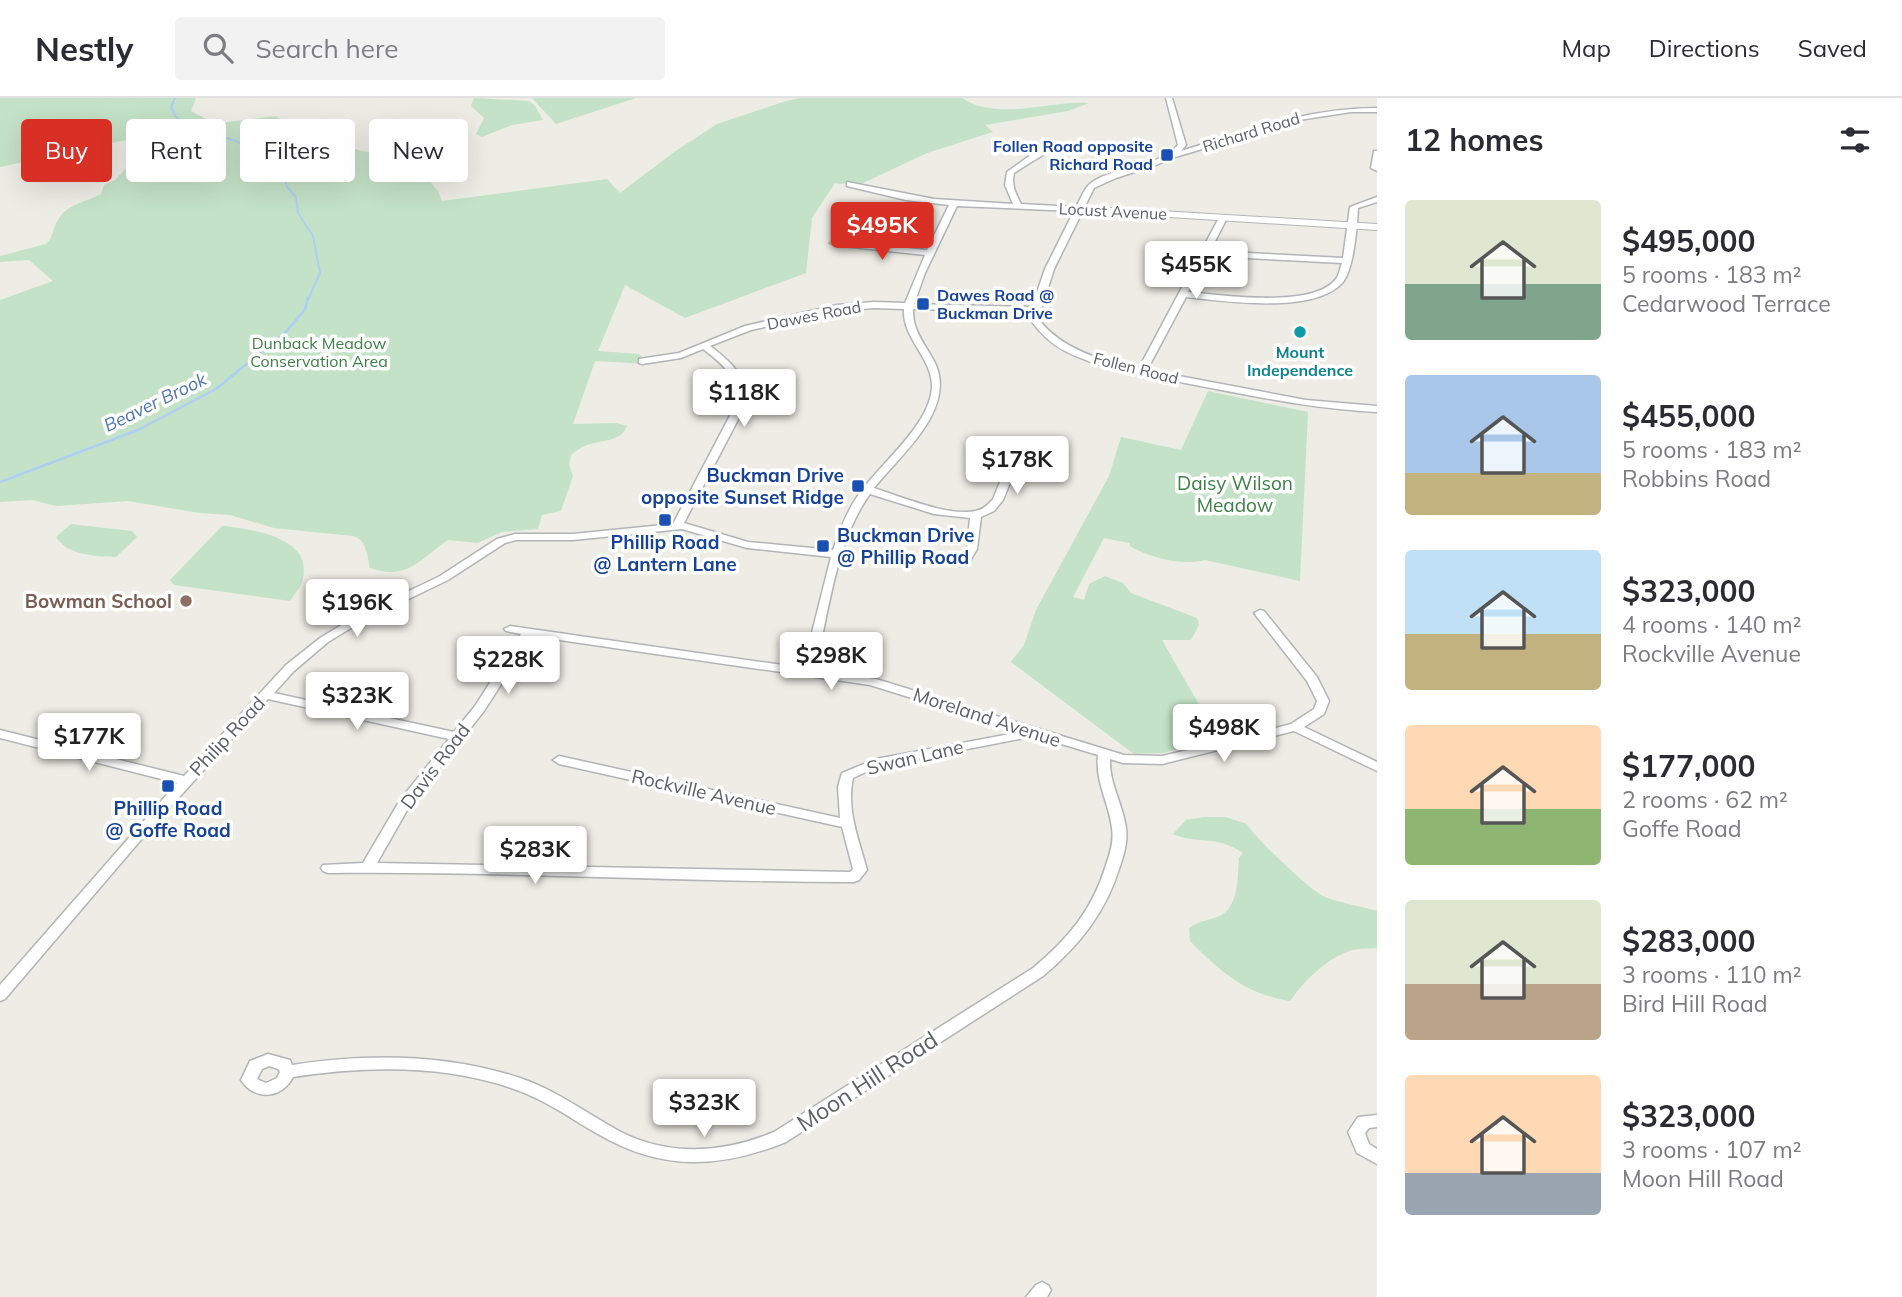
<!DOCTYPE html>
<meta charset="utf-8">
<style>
:root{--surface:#fff;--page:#f2f2f3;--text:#2b2b33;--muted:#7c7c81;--line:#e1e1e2;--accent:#d93025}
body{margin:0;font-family:Mulish,sans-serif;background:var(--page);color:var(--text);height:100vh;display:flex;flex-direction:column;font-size:26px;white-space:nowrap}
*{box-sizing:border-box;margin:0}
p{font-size:23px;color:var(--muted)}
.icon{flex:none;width:38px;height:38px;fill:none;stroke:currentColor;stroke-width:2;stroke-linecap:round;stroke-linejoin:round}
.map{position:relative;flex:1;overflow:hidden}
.side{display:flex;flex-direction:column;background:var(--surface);width:525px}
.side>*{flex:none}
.hud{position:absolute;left:21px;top:21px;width:665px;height:63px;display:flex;gap:14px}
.price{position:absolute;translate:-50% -60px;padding:0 16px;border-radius:7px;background:#fff;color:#222;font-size:23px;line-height:46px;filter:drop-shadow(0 2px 4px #0008)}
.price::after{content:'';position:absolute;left:50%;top:42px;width:21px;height:16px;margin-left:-10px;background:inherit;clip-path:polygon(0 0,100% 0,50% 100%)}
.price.current{background:var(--accent);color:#fff}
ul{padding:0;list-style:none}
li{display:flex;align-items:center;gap:21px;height:175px;padding:0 28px}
li span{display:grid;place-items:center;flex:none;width:196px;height:140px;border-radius:7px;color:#555}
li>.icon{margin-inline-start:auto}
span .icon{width:84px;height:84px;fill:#fffc;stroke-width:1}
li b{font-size:30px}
h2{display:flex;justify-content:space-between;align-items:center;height:84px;padding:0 28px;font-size:30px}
.chip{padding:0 24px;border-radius:7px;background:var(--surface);box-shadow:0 7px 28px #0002;font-size:24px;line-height:63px}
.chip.current{background:var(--accent);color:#fff}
header{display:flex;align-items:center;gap:42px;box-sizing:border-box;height:98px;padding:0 35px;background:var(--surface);border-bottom:2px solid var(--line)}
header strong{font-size:33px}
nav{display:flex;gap:38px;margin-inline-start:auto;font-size:24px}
.search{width:490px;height:63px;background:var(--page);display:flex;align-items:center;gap:18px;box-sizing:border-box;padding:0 24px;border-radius:7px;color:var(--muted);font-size:26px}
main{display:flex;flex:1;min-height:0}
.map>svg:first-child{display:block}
.green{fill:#c4e2c7}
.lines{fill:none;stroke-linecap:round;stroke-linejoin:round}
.stream-far1{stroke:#adcff5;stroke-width:2}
.stream{stroke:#adcff5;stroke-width:2.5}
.minor-casing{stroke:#b2b4b8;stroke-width:3}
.tertiary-casing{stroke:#b2b4b8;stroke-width:2}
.minor{fill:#fff;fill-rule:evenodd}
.tertiary{fill:#fff;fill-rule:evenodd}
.transit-dot{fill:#1a4fb4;stroke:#fff;stroke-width:2.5}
.culture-dot{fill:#0f9aa8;stroke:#fff;stroke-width:2.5}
.education-dot{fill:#8d6e63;stroke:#fff;stroke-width:2.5}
.labels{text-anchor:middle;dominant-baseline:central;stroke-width:7;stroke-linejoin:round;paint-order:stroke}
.far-street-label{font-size:16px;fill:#5c5f63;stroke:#fff}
.far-transit-label{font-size:16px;font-weight:bold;fill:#164399;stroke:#fff;text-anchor:end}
.far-park-label{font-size:16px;fill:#3f8048;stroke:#fff}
.far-culture-label{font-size:16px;font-weight:bold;fill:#0d838f;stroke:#fff}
.far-water-label{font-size:18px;font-style:italic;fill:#4f74ae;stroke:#fff}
.transit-label{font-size:19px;font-weight:bold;fill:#164399;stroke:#fff}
.park-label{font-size:19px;fill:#3f8048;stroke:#fff}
.education-label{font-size:19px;font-weight:bold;fill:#785e54;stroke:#fff;text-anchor:end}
.street-label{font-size:19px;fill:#5c5f63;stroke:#fff}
.near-street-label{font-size:23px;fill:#5c5f63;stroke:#fff}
</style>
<header>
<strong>Nestly</strong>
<div class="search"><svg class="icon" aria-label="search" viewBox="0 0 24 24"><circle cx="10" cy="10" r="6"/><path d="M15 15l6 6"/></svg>Search here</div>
<nav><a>Map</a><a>Directions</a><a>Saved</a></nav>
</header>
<main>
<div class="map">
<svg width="1377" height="1199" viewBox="0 0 1377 1199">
<rect width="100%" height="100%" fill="#edece5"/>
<g class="green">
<path d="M0 0H196L191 13 210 23 219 25 276 18 281 22 279 34 309 49 342 45 358 52 388 58 429 56 441 59 437 65 442 71 441 76 427 80 438 93 442 103 607 81 620 95 674 54 717 26 786 3 801 0H962C999 24 1048 2 1089 5L1068 13 985 27 993 34 927 55 861 86C851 82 844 88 835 85L812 120 806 175 685 220 625 187 598 253 639 256 649 266 595 263 573 326 616 325 627 328C621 344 601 342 587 347 581 349 576 353 571 357L569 366 573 378 561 413 542 417 538 431 502 434 478 445 448 442C420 461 408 483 370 470 367 457 367 442 353 438L274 430 230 417 200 415 128 403 56 408 32 402 0 404V202L53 183 29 162 0 164V158L46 146C54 139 52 130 58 122 67 106 86 104 101 96L104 87 115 82 129 67 132 51 142 47 126 42 0 69Z"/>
<polygon points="474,0 529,3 535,8 543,22 512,27 482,39 476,36 484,20 471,8"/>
<polygon points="532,0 636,0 556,26"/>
<path d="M1208 293 1308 314 1300 483 1205 462C1181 468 1153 460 1131 449L1129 445 1104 440 1073 499 1084 502 1089 486 1105 478 1123 485 1131 495 1197 520 1199 527 1191 542H1162L1218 640 1163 655 1134 656 1011 564 1024 547 1036 512 1109 378 1121 339 1181 352Z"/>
<path d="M71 426 132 433 137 439 116 459C96 458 68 458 56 439Z"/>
<path d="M222 428C251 431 316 439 302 484 300 490 294 497 290 503L174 487 170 482Z"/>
<path d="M1204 719H1225L1247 726C1253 738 1310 792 1323 798 1339 805 1360 808 1377 813V850C1368 851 1357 850 1349 853 1325 862 1304 883 1290 903 1245 896 1221 874 1190 843L1189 830C1199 823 1205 823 1215 820 1240 812 1237 780 1239 760L1243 755C1215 736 1198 747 1173 736L1186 722Z"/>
</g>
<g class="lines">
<polyline class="stream-far1" points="175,0 171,9 176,19 192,29 236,43 265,60 284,78 287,89 296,99 298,115 313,138 320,175 308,202"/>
<polyline class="stream" points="0,384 138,332 216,291 286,234 305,211 308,200"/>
<defs>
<g id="minor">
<path d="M1166 0H1172L1186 47 1181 53C1246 33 1308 10 1377 10V14H1351L1299 22 1172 60 1156 67 1116 80 1094 90 1054 171 1038 221C1063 252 1101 263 1139 270L1220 118 1227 120 1210 153 1343 160 1350 109 1377 99V104L1358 110C1357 128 1354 170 1343 184 1315 217 1224 203 1186 199L1147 272 1306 302 1377 308V314C1312 311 1249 297 1185 285 1145 277 1102 272 1065 253 1051 246 1039 234 1030 221L1031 214 913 211C912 233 926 247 935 265 957 312 899 358 874 390 899 398 949 419 975 413 983 412 988 407 993 401L1017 343H1025L1026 345 1003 402 994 413 981 419 977 451 967 468H959L957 466 967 451 970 420 934 416 870 396C836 442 828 517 815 572L876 581 1124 657 1162 658 1223 644 1291 626 1314 611 1317 603 1307 583 1254 515 1260 512 1264 513 1317 579 1329 603 1324 616 1304 629 1377 664V673L1294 633 1162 666 1123 665 1110 661C1109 686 1123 706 1126 730 1128 743 1124 756 1120 768 1106 814 1080 847 1043 878L786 1044C719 1071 661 1073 598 1036 570 1020 544 1001 514 991 444 966 365 968 293 979 282 1001 254 1003 241 982L250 963 268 956 290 962 292 967C368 955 447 956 520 980 556 992 586 1015 619 1033 669 1059 723 1055 774 1034L1033 870C1068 841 1093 811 1106 767 1110 756 1114 743 1112 730 1109 705 1095 684 1098 657L1035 638 879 668 853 680C846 712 859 742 867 772L859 782 854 784C679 784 503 773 328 775L323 773 321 770 323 767 363 765 400 702 449 641 268 601 145 737 5 901 0 903V887L177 685 0 640V632L184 678 286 567 320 540 353 520 440 478 497 441 515 436H573L673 426 733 312C740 281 727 269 703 251L681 260 642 266 639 265V261L679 255 745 228 837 207 874 204 905 205 925 157 834 147 830 145 834 143 927 152 949 107 906 102 847 88V84L934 101 1013 106 1005 87 1007 74 1039 51 1052 48 1056 50C1042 57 1028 66 1014 75 1011 87 1016 96 1021 106L1076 109C1080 102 1083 94 1087 89 1105 68 1155 73 1178 47ZM957 108 1074 113 1045 171 1032 209 914 206 925 175ZM1207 158 1342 165C1340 170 1339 177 1336 181 1313 211 1222 197 1188 194ZM874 210 904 211C902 241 933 260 932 290 929 329 878 367 857 399 846 415 839 434 833 452L748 444 684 425 743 312C750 281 734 266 710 248L751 232 837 213ZM682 431 747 450 831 459 803 570 510 528 504 531 506 533 521 536 475 608 454 634 274 595 294 573 328 544 361 524 448 482 505 445 516 442H573ZM532 538 870 587 1021 634 876 661 842 675 838 689 840 720 559 658 553 662 559 666 842 729 853 771 850 774 377 765 410 707 484 613ZM269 968 278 971 280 974 277 980 266 985 257 981 262 971Z"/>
<polygon points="1374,53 1377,53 1377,73 1371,70"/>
<polygon points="1377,1017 1377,1029 1369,1030 1365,1035 1369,1046 1377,1051 1377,1066 1357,1055 1348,1034 1358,1019"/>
<polygon points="1042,1184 1048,1187 1051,1192 1047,1199 1026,1199 1036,1187"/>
</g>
<polygon id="tertiary" points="1079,108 1377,126 1377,132 1075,113 1075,109"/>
</defs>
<use href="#minor" class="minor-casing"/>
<use href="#tertiary" class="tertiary-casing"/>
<use href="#minor" class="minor"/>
<use href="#tertiary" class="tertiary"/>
</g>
<g class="transit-dot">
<rect x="1160" y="50" width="14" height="14" rx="3.5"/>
<rect x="916" y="199" width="14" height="14" rx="3.5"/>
<rect x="851" y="381" width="14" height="14" rx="3.5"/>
<rect x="658" y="415" width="14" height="14" rx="3.5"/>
<rect x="816" y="441" width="14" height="14" rx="3.5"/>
<rect x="161" y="681" width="14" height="14" rx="3.5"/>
</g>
<circle class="culture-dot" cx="1300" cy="234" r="7"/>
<circle class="education-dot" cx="186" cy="503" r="7"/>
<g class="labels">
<g class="far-street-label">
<text transform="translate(1251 34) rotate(-17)">Richard Road</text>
<text transform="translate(1113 113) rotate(3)">Locust Avenue</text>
<text transform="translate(814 217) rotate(-11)">Dawes Road</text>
<text transform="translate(1136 270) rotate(14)">Follen Road</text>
</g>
<g class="far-transit-label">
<text x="1153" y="48">Follen Road opposite<tspan x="1153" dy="18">Richard Road</tspan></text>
<text x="937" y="197" text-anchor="start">Dawes Road @<tspan x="937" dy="18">Buckman Drive</tspan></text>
</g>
<g class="far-park-label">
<text x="319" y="245">Dunback Meadow<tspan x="319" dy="18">Conservation Area</tspan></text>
</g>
<g class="far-culture-label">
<text x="1300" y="254">Mount<tspan x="1300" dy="18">Independence</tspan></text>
</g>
<g class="far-water-label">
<text transform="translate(155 304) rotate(-26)">Beaver Brook</text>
</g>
<g class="transit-label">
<text x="844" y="377" text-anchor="end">Buckman Drive<tspan x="844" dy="22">opposite Sunset Ridge</tspan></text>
<text x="837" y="437" text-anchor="start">Buckman Drive<tspan x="837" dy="22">@ Phillip Road</tspan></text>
<text x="665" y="444">Phillip Road<tspan x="665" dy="22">@ Lantern Lane</tspan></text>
<text x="168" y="710">Phillip Road<tspan x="168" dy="22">@ Goffe Road</tspan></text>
</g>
<g class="park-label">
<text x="1235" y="385">Daisy Wilson<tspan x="1235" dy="22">Meadow</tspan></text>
</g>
<g class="education-label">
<text x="172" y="503">Bowman School</text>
</g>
<g class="street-label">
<text transform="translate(987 619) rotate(18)">Moreland Avenue</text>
<text transform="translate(227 638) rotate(-47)">Philip Road</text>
<text transform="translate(915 659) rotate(-13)">Swan Lane</text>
<text transform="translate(435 668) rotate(-53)">Davis Road</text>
<text transform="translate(704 694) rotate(13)">Rockville Avenue</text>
</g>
<g class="near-street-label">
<text transform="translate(867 983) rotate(-33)">Moon Hill Road</text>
</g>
</g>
</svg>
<b class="price current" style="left:882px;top:164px">$495K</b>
<b class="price" style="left:1196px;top:203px">$455K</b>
<b class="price" style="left:744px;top:331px">$118K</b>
<b class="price" style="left:1017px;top:398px">$178K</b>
<b class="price" style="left:357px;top:541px">$196K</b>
<b class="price" style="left:831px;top:594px">$298K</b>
<b class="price" style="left:508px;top:598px">$228K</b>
<b class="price" style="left:357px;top:634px">$323K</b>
<b class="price" style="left:1224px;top:666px">$498K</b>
<b class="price" style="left:89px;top:675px">$177K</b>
<b class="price" style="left:535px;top:788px">$283K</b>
<b class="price" style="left:704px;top:1041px">$323K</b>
<div class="hud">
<a class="chip current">Buy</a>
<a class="chip">Rent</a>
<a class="chip">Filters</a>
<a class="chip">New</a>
</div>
</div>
<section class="side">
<h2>12 homes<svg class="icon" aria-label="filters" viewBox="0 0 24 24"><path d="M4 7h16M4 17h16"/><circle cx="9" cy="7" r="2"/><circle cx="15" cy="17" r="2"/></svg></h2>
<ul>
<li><span style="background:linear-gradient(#dfe7d0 60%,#7fa58c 0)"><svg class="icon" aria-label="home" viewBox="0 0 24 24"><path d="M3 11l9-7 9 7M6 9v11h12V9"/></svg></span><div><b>$495,000</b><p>5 rooms · 183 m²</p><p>Cedarwood Terrace</p></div></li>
<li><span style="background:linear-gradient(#a9c7e8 70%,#c2b280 0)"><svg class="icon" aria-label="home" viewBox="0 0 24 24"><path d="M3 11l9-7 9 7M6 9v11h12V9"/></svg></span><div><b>$455,000</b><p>5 rooms · 183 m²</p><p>Robbins Road</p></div></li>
<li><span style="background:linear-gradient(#bfe0f5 60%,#c2b280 0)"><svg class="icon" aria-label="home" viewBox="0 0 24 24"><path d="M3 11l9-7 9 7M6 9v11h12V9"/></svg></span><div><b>$323,000</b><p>4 rooms · 140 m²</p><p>Rockville Avenue</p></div></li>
<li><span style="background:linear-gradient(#ffd9b3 60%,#8fb573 0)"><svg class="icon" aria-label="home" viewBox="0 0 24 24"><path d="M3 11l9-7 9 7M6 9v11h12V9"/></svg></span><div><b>$177,000</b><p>2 rooms · 62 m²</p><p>Goffe Road</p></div></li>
<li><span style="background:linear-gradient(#dfe7d0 60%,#b9a48a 0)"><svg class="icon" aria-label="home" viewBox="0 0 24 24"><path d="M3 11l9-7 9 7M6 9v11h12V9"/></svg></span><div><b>$283,000</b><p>3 rooms · 110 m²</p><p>Bird Hill Road</p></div></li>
<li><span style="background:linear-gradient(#ffd9b3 70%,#9aa5b1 0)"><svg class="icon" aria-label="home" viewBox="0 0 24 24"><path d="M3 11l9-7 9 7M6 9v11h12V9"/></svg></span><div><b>$323,000</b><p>3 rooms · 107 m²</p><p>Moon Hill Road</p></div></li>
</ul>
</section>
</main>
